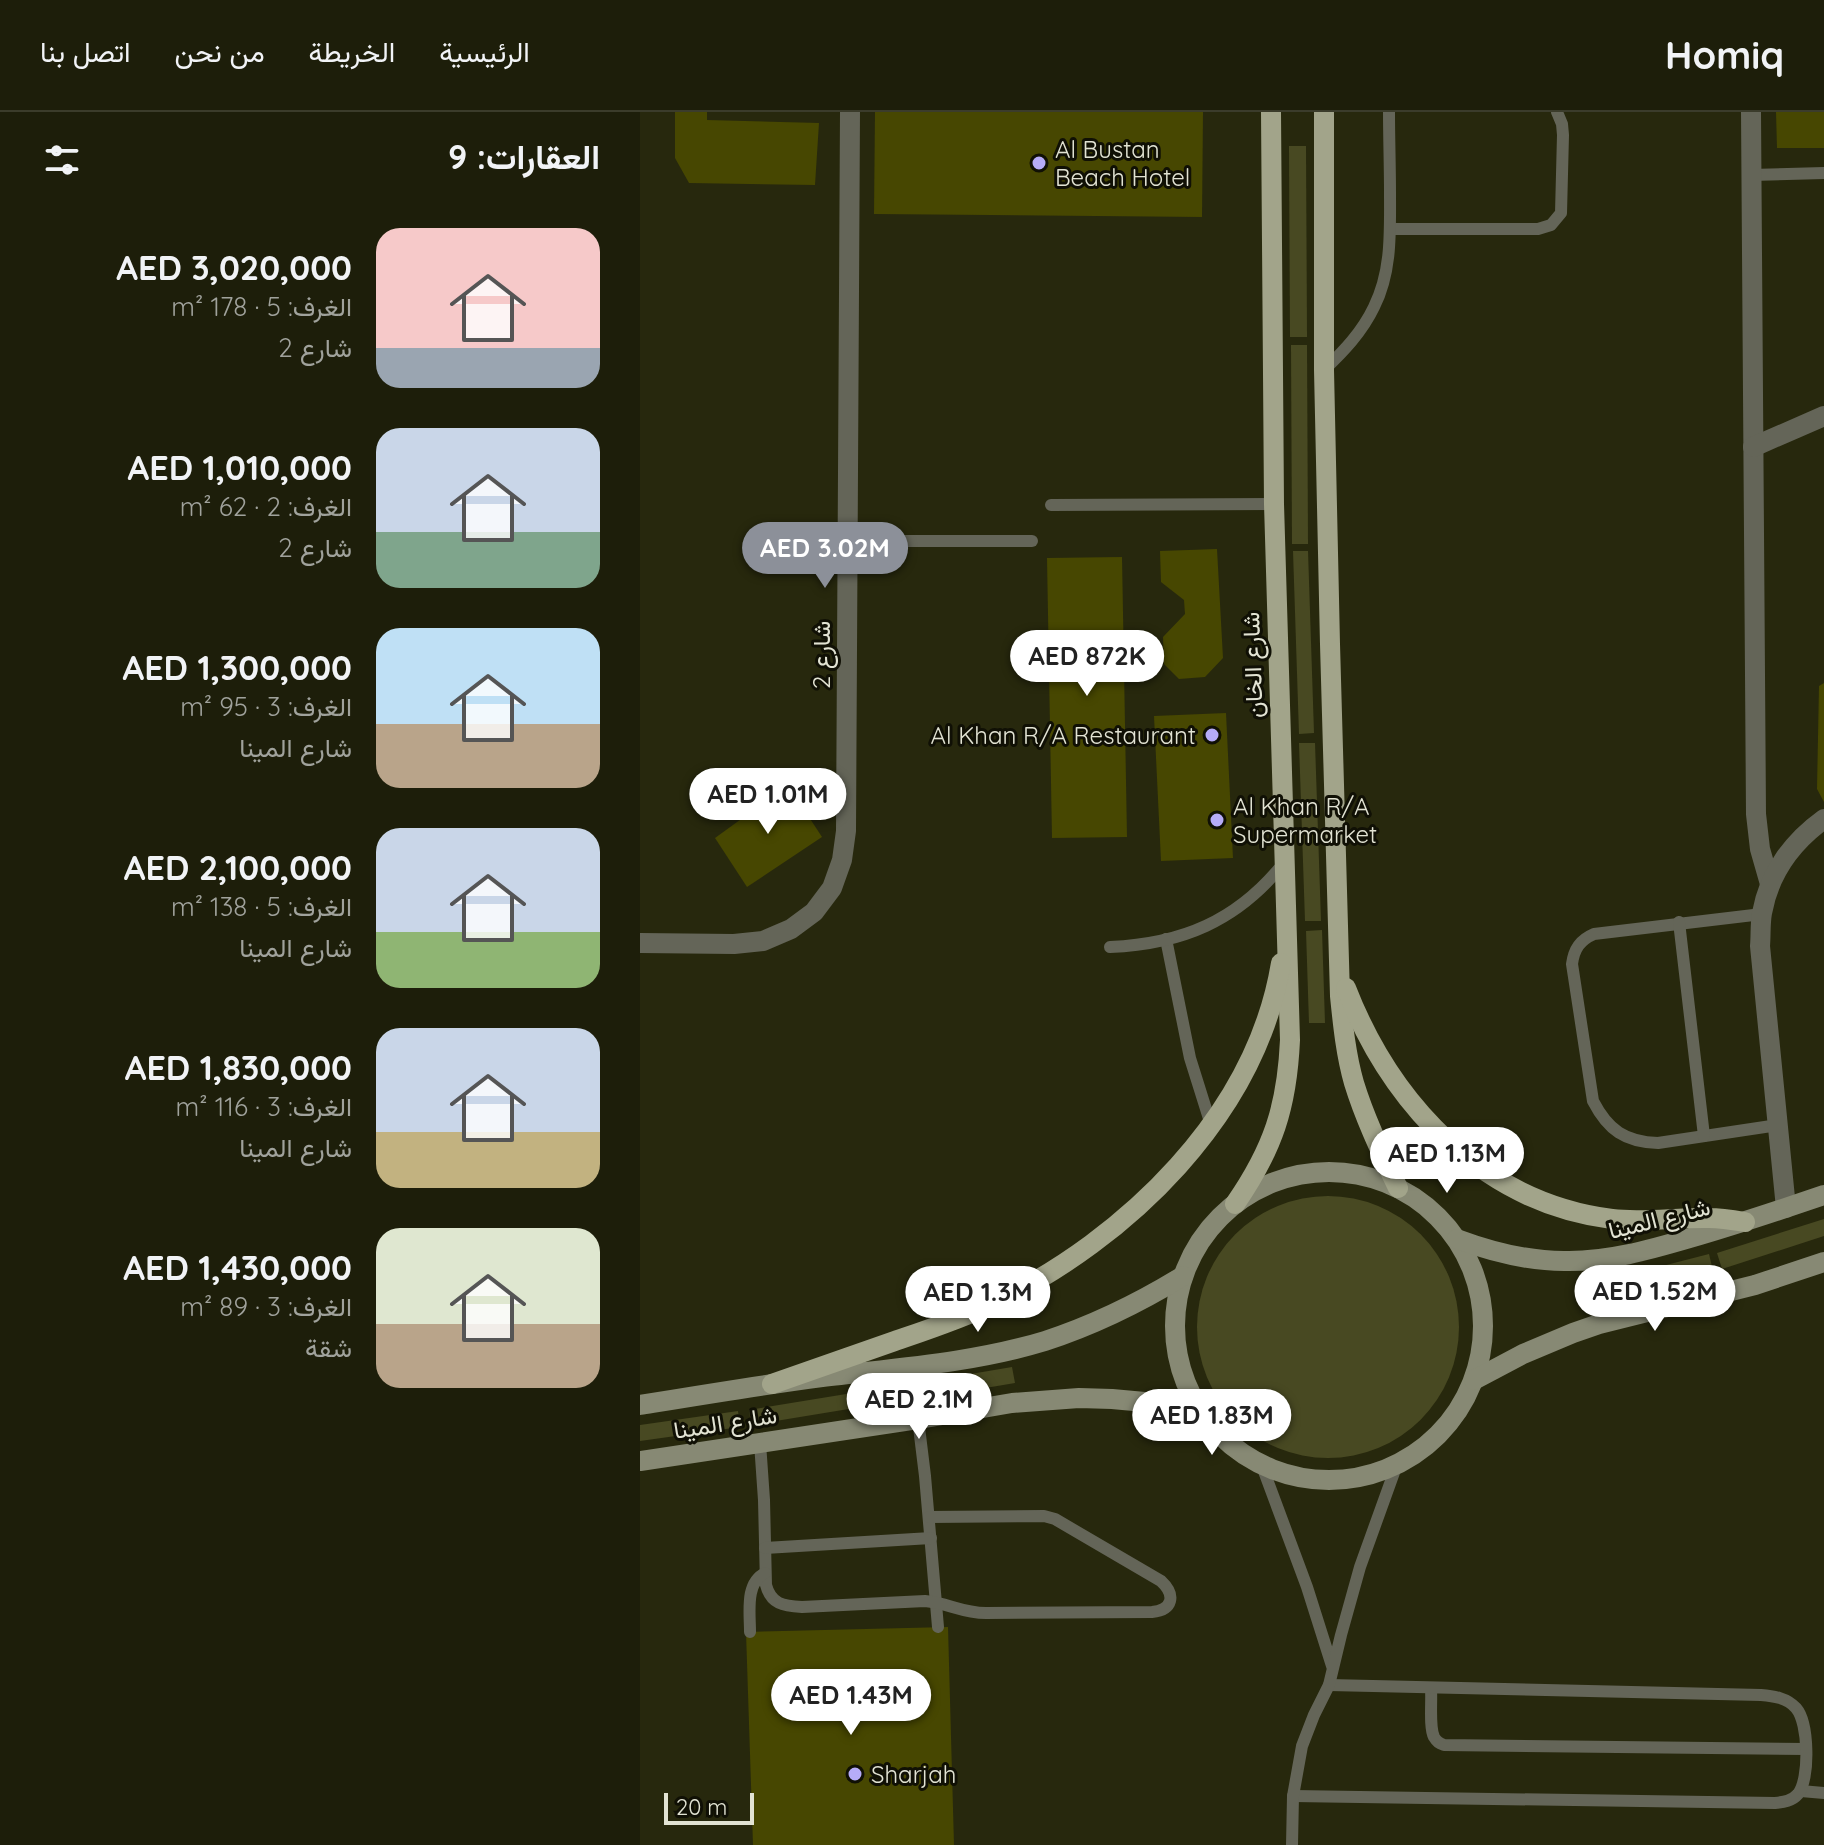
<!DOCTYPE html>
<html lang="ar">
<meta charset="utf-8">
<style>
:root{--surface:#1d1e0a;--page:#252713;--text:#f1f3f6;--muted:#a0a29c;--line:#3b3c2b;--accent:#8c9099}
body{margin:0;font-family:Quicksand,Vazirmatn,sans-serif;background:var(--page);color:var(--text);direction:rtl;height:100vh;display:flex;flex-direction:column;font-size:30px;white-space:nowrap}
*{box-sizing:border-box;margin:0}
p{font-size:26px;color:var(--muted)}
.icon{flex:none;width:44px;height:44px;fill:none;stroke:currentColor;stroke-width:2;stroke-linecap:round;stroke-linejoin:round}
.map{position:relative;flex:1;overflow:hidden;direction:ltr}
.drawer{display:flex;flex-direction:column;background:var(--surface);width:640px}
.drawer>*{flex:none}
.scale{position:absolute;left:24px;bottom:20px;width:90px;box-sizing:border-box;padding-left:8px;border:4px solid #e2e3d3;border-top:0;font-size:22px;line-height:28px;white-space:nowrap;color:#e2e3d3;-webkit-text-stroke:6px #101005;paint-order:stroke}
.price{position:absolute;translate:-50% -68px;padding:0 18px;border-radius:28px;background:#fff;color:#222;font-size:26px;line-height:52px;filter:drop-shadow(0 2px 4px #0008)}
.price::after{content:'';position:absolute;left:50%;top:48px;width:24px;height:18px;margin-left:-12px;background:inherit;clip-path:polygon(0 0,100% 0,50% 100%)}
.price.current{background:var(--accent);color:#fff}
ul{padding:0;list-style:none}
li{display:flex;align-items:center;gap:24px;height:200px;padding:0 40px}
li span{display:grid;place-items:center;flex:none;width:224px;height:160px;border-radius:24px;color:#555}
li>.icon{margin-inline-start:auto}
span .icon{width:96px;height:96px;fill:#fffc;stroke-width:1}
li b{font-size:34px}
h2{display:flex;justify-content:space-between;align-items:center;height:96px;padding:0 40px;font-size:34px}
header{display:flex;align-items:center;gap:48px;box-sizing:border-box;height:112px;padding:0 40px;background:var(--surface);border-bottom:2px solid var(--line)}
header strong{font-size:38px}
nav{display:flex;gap:44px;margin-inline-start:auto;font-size:28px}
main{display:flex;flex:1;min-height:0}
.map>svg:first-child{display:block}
.green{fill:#484922}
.building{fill:#474701}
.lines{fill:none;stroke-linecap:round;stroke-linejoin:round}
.service{stroke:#646558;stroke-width:12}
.minor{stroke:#646558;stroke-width:20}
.secondary{stroke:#878974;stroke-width:20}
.primary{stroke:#a2a48a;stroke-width:20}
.poi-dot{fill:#b6acf8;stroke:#101005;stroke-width:3}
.labels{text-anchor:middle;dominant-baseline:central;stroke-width:6;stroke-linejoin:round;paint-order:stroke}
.poi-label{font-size:24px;fill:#e2e3d3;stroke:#101005;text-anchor:start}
.street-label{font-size:24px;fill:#e2e3d3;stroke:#101005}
</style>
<header>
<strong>Homiq</strong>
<nav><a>الرئيسية</a><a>الخريطة</a><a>من نحن</a><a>اتصل بنا</a></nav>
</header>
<main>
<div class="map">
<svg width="1184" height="1733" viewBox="0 0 1184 1733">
<rect width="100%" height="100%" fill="#27280d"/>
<g class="green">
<polygon points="649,34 666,34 667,225 650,225"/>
<polygon points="651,233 667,233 668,432 652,432"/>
<polygon points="653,439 668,439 674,621 659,622"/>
<polygon points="659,631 675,631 681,809 665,809"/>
<polygon points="682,818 685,911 669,911 666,819"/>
<circle cx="688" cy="1215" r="131"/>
<polygon points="1184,1107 1184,1124 1082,1157 1077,1141"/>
<polygon points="1069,1142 1073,1159 961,1188 956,1171"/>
<polygon points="372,1255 375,1271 310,1282 307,1266"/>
<polygon points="298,1267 300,1282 111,1313 109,1298"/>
<polygon points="98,1299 100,1315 0,1329 0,1313"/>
</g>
<g class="building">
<polygon points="35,0 67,0 67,8 179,11 175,73 49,71 35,46"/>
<polygon points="235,0 563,0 562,105 234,102"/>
<polygon points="1136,0 1184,0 1184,36 1137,36"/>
<polygon points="577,437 583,546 565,565 539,567 524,552 523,525 545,502 544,488 521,470 520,439"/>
<polygon points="482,445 487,725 412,726 407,446"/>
<polygon points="1184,571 1184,690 1177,677 1179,574"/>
<polygon points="586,601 593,746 521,749 514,604"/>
<polygon points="148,673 182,725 107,775 75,726"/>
<polygon points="308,1515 314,1733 113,1733 106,1520"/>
</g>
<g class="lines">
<g class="service">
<polyline points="1111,63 1184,61"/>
<polyline points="750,117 898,117 911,113 921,101 923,23 922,12 917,0"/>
<path d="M684 258C704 239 722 220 734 195 752 159 750 120 750 80 750 54 749 27 749 0"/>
<polyline points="411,393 634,392"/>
<polyline points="208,429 392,429"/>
<path d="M1122 802 954 822C940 828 934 837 932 852L953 989C968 1018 985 1030 1018 1031L1138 1013"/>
<polyline points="1039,810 1064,1024"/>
<polyline points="526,827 550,946 571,1013"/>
<path d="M470 835C542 832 597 809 643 752"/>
<polyline points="278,1307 285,1364 298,1515"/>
<path d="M120 1331 124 1388 126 1473C131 1492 143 1494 162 1495L285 1489C308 1491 322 1501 346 1501L512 1500C533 1498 536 1483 521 1469L415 1407 404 1404 289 1405"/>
<polyline points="622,1354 667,1475 692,1554"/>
<polyline points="125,1436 291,1426"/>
<path d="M110 1520C110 1500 105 1471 125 1461"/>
<path d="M791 1577C792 1589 789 1615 794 1625 797 1630 799 1631 804 1633L1166 1637"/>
<polyline points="1161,1679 1184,1681"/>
<path d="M653 1684 1135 1691C1144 1690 1152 1689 1158 1682 1170 1667 1169 1611 1156 1596 1147 1586 1134 1584 1121 1583L689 1573"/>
<polyline points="652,1733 653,1684 662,1634 674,1603 689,1573 701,1523 720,1455 756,1355"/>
</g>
<g class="minor">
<polyline points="1111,0 1116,702 1120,737 1130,772"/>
<polyline points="1113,335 1184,304"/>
<polyline points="0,831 94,832 123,829 151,817 174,800 192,776 202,748 206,719 210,0"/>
<path d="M1146 1096 1120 834C1121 823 1120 812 1122 801 1129 762 1152 730 1184 707"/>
</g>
<g class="secondary">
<circle cx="689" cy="1214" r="154"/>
<path d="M817 1127C852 1140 886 1149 924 1149 967 1150 1009 1138 1050 1126 1095 1113 1140 1098 1184 1083"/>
<polyline points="834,1268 883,1242 933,1221 959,1212 1115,1173 1184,1150"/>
<path d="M0 1293C61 1283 121 1273 182 1265 256 1256 333 1251 405 1229 454 1213 499 1191 543 1164"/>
<polyline points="0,1349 278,1307 372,1291 439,1286 472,1287 559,1295"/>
</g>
<g class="primary">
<path d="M684 0V258L690 532 700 884C703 914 706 943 714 971 725 1007 742 1042 758 1076"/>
<path d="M706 876C751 992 843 1091 972 1107 1004 1111 1037 1105 1069 1106 1081 1106 1093 1108 1105 1110"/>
<path d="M595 1092C633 1037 647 995 650 928L634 392 631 0"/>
<path d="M132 1272C172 1258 212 1244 252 1230 287 1218 321 1207 354 1191 487 1127 616 1003 641 851"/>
</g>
</g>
<g class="poi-dot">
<circle cx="399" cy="51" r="8"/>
<circle cx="572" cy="623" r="8"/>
<circle cx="577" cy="708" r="8"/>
<circle cx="215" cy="1662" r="8"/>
</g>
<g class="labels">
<g class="poi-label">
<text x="415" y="37">Al Bustan<tspan x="415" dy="28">Beach Hotel</tspan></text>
<text x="556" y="623" text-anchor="end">Al Khan R/A Restaurant</text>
<text x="593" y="694">Al Khan R/A<tspan x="593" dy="28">Supermarket</tspan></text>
<text x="231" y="1662">Sharjah</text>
</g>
<g class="street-label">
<text transform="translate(181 543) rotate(-90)">شارع 2</text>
<text transform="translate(612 553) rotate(-92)">شارع الخان</text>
<text transform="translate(1019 1106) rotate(-14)">شارع المينا</text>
<text transform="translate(85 1310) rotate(-9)">شارع المينا</text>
</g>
</g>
</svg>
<div class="scale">20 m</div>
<b class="price current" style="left:185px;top:478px">AED 3.02M</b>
<b class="price" style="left:447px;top:586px">AED 872K</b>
<b class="price" style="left:128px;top:724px">AED 1.01M</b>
<b class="price" style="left:807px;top:1083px">AED 1.13M</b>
<b class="price" style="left:1015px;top:1221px">AED 1.52M</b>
<b class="price" style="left:338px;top:1222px">AED 1.3M</b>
<b class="price" style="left:279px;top:1329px">AED 2.1M</b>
<b class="price" style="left:572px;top:1345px">AED 1.83M</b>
<b class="price" style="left:211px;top:1625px">AED 1.43M</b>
</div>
<section class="drawer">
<h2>العقارات: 9<svg class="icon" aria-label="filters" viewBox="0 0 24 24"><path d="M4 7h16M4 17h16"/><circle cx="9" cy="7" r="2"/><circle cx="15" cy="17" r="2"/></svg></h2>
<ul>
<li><span style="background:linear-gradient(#f6c9c9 75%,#9aa5b1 0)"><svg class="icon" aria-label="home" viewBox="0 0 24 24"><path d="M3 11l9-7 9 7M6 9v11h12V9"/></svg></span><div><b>AED 3,020,000</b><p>الغرف: 5 · 178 m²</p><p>شارع 2</p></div></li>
<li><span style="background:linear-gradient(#c9d6e8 65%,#7fa58c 0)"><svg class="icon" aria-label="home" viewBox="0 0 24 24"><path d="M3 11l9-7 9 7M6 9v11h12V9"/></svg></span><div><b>AED 1,010,000</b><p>الغرف: 2 · 62 m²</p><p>شارع 2</p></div></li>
<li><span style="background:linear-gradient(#bfe0f5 60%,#b9a48a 0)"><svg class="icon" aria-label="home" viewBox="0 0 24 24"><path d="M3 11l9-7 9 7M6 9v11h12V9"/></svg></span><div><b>AED 1,300,000</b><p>الغرف: 3 · 95 m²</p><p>شارع المينا</p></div></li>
<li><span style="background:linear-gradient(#c9d6e8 65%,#8fb573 0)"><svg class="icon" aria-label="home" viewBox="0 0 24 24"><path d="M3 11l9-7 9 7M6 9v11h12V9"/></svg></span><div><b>AED 2,100,000</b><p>الغرف: 5 · 138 m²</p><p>شارع المينا</p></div></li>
<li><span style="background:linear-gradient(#c9d6e8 65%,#c2b280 0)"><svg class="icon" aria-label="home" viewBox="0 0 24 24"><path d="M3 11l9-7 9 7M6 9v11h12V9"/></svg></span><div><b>AED 1,830,000</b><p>الغرف: 3 · 116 m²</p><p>شارع المينا</p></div></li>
<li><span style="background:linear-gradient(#dfe7d0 60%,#b9a48a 0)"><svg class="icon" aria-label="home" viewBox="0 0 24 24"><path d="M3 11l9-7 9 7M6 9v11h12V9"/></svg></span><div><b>AED 1,430,000</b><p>الغرف: 3 · 89 m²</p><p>شقة</p></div></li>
</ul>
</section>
</main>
